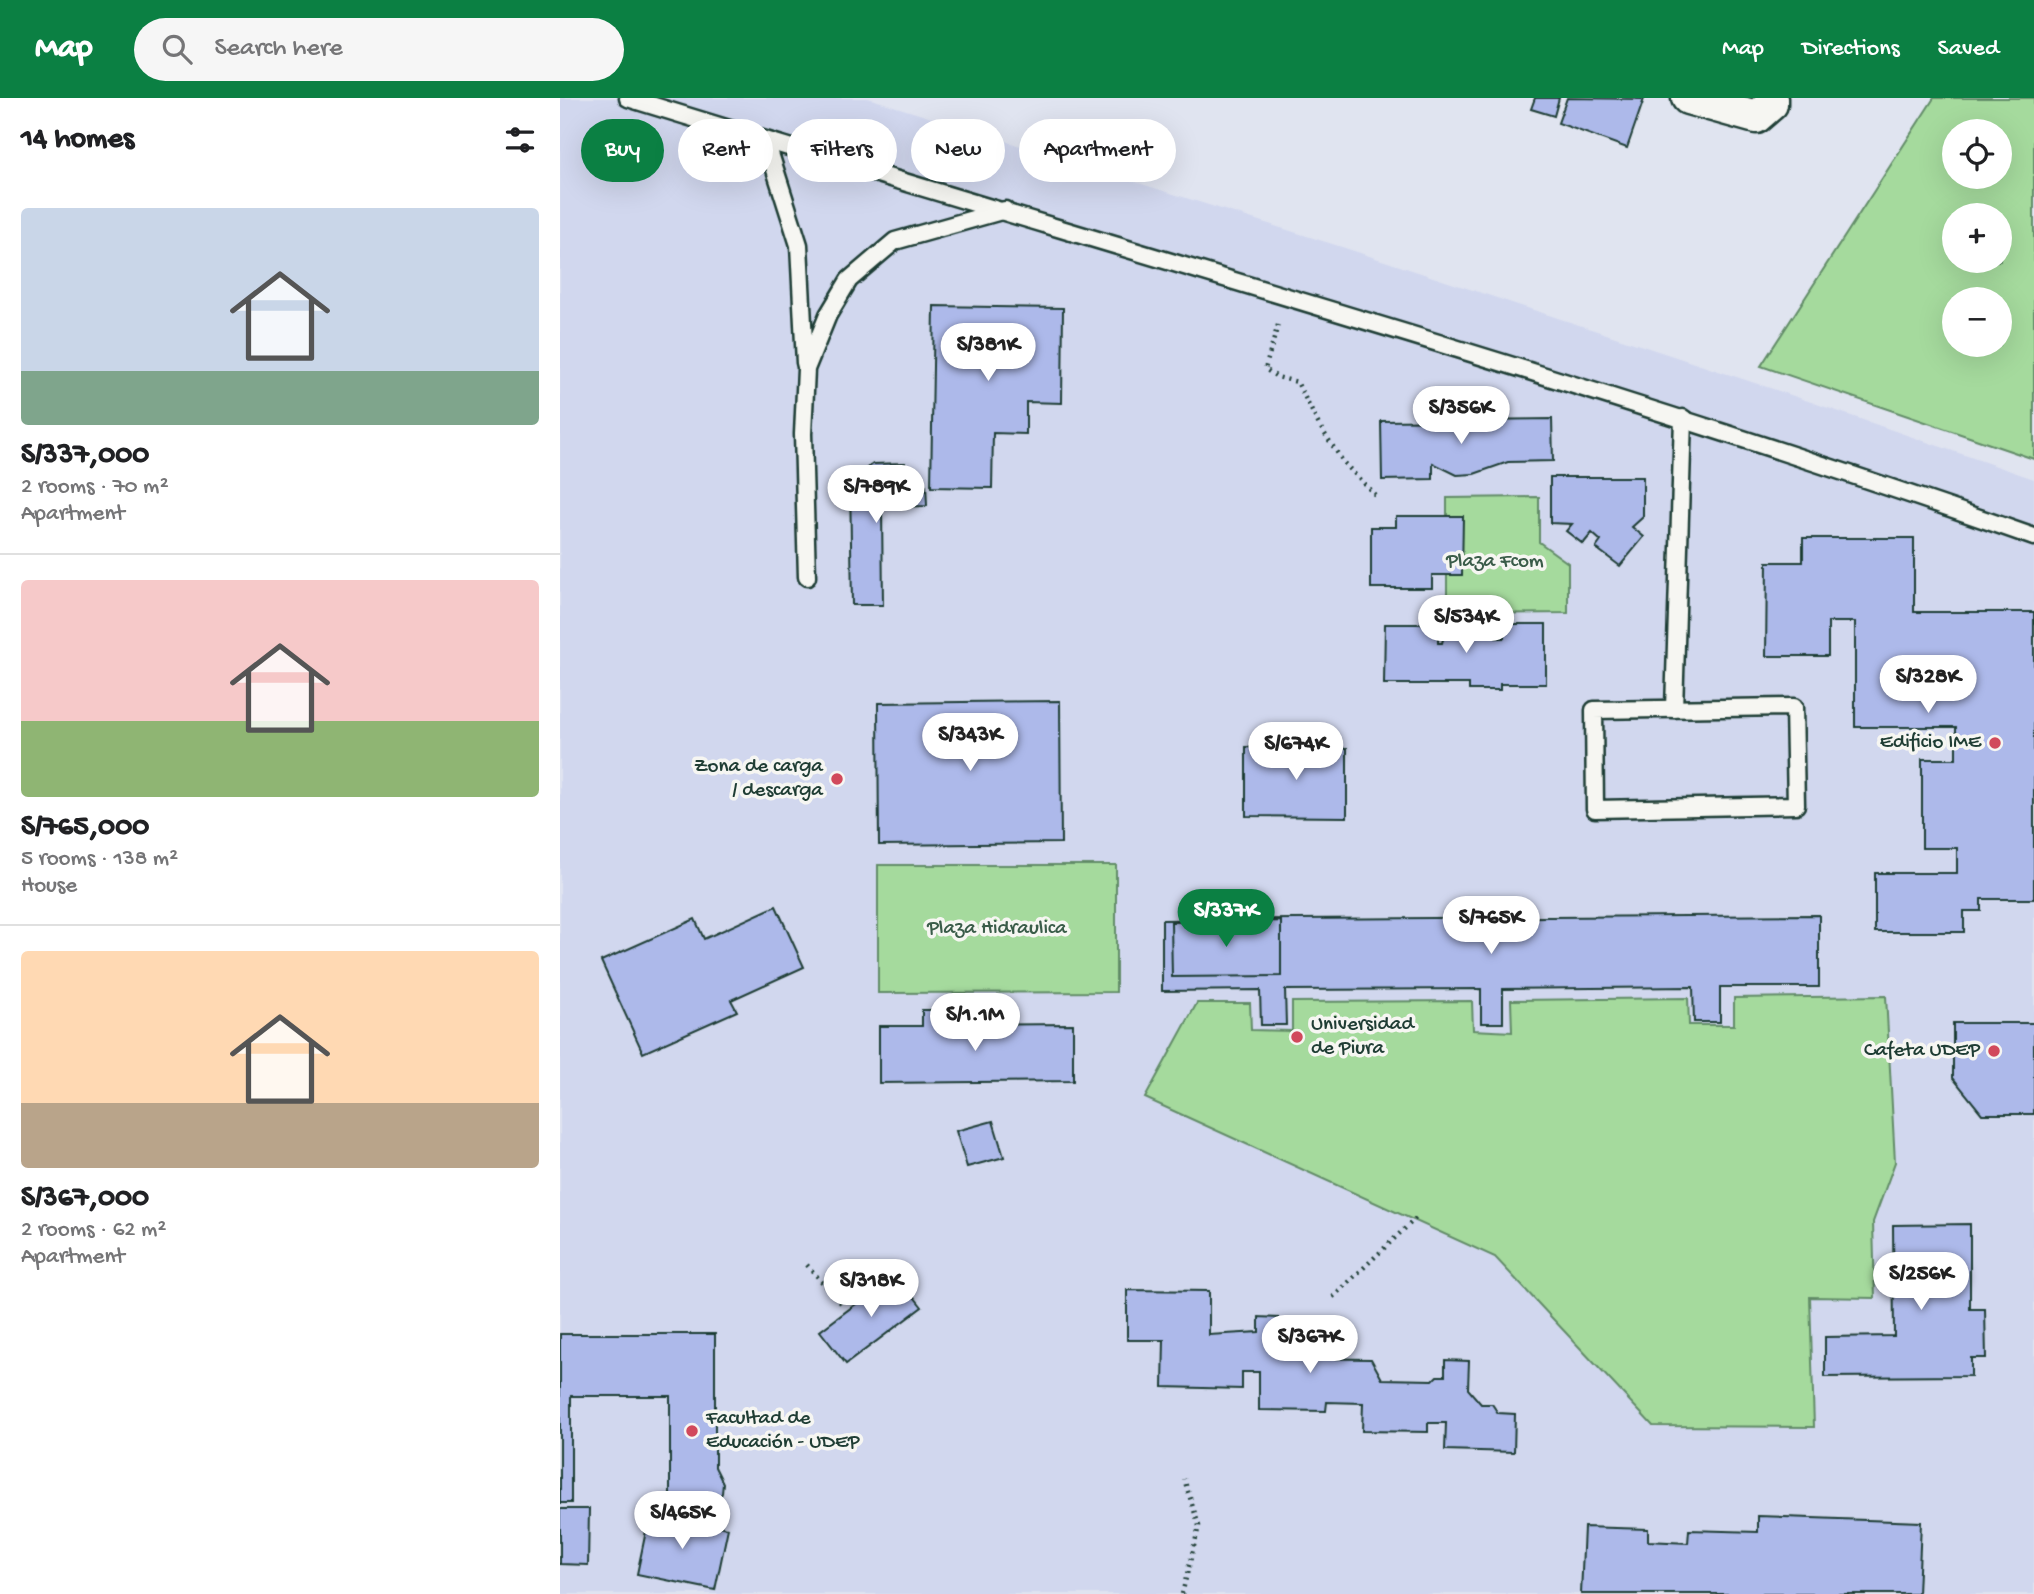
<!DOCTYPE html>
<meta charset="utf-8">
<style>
:root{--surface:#fff;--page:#f6f6f6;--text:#202124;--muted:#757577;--line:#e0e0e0;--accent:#0b8043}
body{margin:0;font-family:"Gochi Hand",sans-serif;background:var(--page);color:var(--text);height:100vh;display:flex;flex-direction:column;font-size:26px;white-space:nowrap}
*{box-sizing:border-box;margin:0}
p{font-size:23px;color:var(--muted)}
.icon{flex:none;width:38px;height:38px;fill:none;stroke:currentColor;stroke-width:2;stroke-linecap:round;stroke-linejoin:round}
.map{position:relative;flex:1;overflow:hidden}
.details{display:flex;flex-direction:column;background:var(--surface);width:560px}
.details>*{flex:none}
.hud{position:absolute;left:21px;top:21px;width:665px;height:63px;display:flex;gap:14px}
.tools{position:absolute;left:1382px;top:21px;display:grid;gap:14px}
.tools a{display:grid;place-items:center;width:70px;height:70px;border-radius:50%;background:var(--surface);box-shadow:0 7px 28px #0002;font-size:35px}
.price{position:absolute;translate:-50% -60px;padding:0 16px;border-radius:24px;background:#fff;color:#222;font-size:23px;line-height:46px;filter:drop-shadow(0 2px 4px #0008)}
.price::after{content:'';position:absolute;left:50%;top:42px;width:21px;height:16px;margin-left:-10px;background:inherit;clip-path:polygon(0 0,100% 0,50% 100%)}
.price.selected{background:var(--accent);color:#fff}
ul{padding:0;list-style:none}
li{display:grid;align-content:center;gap:14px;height:371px;padding:0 21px}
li+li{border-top:2px solid var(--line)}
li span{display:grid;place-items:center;height:217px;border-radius:7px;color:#555}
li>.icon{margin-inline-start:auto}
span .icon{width:126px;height:126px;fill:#fffc;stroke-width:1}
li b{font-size:30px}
h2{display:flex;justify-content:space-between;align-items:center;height:84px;padding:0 21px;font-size:30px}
.chip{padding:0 24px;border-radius:32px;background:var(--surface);box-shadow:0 7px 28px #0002;font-size:24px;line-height:63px}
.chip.selected{background:var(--accent);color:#fff}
header{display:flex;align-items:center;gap:42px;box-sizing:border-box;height:98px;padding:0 35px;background:var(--accent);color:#fff}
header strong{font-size:33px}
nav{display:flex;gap:38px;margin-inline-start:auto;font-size:24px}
.search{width:490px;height:63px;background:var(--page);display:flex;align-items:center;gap:18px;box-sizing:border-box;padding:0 24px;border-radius:38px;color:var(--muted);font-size:26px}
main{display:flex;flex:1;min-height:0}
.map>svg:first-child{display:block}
.built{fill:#d1d7ee}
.green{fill:#a5da9d;stroke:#628c68;stroke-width:2;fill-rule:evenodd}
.building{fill:#adb9ea;stroke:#1f3d34;stroke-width:2}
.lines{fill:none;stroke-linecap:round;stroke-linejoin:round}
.lane-casing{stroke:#1f3d34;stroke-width:21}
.street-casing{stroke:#1f3d34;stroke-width:37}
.path{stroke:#1f3d34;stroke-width:4.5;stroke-dasharray:2 5;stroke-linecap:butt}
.lane{stroke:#f6f6f2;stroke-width:16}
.street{stroke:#f6f6f2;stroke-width:32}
.poi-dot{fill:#d1495b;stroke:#f6f6f2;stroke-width:2.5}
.labels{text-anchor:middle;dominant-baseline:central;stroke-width:7;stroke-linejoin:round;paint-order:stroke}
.park-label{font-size:21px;fill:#3a5c49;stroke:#f6f6f2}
.poi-label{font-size:21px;fill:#1f3d34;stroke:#f6f6f2;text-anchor:end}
</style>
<header>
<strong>Map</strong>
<div class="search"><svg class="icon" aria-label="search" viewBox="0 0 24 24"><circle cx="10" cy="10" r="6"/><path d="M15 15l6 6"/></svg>Search here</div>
<nav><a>Map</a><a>Directions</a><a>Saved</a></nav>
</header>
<main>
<section class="details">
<h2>14 homes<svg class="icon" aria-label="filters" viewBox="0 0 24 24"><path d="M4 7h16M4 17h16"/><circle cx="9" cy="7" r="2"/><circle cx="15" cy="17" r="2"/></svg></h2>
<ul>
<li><span style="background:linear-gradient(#c9d6e8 75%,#7fa58c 0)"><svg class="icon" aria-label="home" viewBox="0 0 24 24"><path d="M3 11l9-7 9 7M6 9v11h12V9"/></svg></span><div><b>S/337,000</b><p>2 rooms · 70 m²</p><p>Apartment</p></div></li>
<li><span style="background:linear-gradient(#f6c9c9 65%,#8fb573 0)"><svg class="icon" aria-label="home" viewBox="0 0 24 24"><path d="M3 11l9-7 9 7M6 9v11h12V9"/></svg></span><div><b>S/765,000</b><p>5 rooms · 138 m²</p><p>House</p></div></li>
<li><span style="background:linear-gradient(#ffd9b3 70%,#b9a48a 0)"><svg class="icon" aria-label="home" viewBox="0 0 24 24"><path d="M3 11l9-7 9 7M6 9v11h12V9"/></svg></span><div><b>S/367,000</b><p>2 rooms · 62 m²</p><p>Apartment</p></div></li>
</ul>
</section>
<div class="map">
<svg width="1474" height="1496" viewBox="0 0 1474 1496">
<rect width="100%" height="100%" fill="#e0e4f0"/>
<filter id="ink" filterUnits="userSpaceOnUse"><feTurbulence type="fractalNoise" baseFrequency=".0143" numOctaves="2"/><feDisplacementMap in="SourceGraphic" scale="14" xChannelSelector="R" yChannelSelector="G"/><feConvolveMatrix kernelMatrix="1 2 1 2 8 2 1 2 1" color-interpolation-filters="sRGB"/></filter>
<g filter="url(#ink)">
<polygon class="built" points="0,0 308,0 785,150 1222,294 1474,381 1474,1496 0,1496"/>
<g class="green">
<path d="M1374 0H1474V361L1201 268ZM1440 33V79H1395V33ZM1440 117V163H1395V117ZM1440 201V247H1395V201Z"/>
<polygon points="979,399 979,444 1008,465 1008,515 887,516 887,400"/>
<polygon points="318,767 556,767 556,894 318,895"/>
<polygon points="1326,898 1335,1064 1313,1124 1315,1200 1250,1199 1254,1329 1093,1328 935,1159 585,1000 637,905 690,905 691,932 732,933 732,904 912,903 913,932 952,934 951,902 1128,900 1129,927 1174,927 1174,900"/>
</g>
<g class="building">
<polygon points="975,0 999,0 994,18 971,11"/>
<polygon points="1007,0 1084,1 1067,50 998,25"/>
<polygon points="374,208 503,210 502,305 466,304 466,336 433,335 432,390 371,389"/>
<polygon points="992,321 993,363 948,364 914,376 897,377 873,365 873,381 822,382 821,323"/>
<polygon points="345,365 345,388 366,387 367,408 322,409 323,507 292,507 290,383 313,366"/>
<polygon points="990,379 1083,379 1083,419 1072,429 1084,439 1060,468 1036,450 1041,443 1032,435 1023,446 1006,433 1012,426 990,425"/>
<polygon points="836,418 903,418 902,477 872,477 872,490 811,490 811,429 836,429"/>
<polygon points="1243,440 1354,440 1354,514 1474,514 1474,801 1421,801 1421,813 1404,813 1404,834 1315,834 1315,775 1397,775 1397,750 1362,750 1362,661 1396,661 1396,629 1295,629 1295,524 1268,524 1268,558 1206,558 1207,464 1243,464"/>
<polygon points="825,526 878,526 878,545 882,545 885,534 897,526 936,526 936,540 944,540 944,526 986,526 986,586 940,586 940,592 909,592 909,586 824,586"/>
<polygon points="500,603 501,745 319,747 318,605"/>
<polygon points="686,649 787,650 787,719 686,718"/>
<polygon points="216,808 244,869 171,902 177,913 83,955 41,863 135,821 144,841"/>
<polygon points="1259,817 1259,889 1160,889 1160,924 1134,924 1133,889 943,891 943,925 921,925 921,891 725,892 726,927 701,927 700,892 602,893 602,822"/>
<polygon points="721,823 721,878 612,879 611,824"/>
<polygon points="362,912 375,912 375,927 513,926 513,983 319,985 319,928 362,928"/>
<polygon points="1393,925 1474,925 1474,1016 1422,1016 1393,980"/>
<polygon points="433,1023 444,1059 407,1069 396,1033"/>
<polygon points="1410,1126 1410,1211 1425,1211 1426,1260 1411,1260 1411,1278 1265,1279 1265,1239 1334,1238 1333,1127"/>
<polygon points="336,1176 362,1209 286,1266 260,1233"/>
<polygon points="567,1192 649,1193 649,1237 699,1234 699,1219 719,1220 719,1248 733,1260 811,1261 822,1281 873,1282 877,1278 885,1278 885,1262 909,1263 908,1291 921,1306 932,1306 938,1315 955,1316 954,1354 885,1352 886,1325 868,1325 868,1334 802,1333 803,1305 767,1304 766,1313 699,1312 699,1274 682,1274 682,1291 603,1289 604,1242 567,1242"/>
<polygon points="0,1236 155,1236 155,1369 163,1385 162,1395 155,1408 110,1408 110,1298 11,1298 11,1405 0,1405"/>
<polygon points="0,1411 29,1411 28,1467 0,1466"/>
<polygon points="90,1414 168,1430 155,1492 77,1476"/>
<polygon points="1198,1418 1361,1424 1358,1496 1021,1496 1024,1429 1088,1431 1088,1443 1128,1445 1129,1432 1198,1434"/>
</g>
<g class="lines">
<defs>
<g id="lane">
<path d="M68 0C537 145 1010 276 1474 439"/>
<polyline points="206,43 239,147 245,265"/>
<polyline points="247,479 243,336 246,271 268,217 289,182 335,143 445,112"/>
<polygon points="1234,609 1236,707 1035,711 1034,612"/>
<polyline points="1114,611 1123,320"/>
</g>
<polyline id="street" points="1128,0 1196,19 1211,6 1211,0"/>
</defs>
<use href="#lane" class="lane-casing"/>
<use href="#street" class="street-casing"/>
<g class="path">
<polyline points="718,227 705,271 717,279 737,284 759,327 784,365 816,398"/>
<polyline points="247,1167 281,1205"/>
<polyline points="773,1199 858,1118"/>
<polyline points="622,1496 639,1428 624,1381"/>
</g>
<use href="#lane" class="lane"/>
<use href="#street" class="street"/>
</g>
</g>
<g class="poi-dot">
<circle cx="1435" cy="645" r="7"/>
<circle cx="277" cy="681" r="7"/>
<circle cx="737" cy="939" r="7"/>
<circle cx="1434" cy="953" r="7"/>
<circle cx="132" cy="1333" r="7"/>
</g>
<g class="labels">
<g class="park-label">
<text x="935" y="464">Plaza Fcom</text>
<text x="437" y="831">Plaza Hidraulica</text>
</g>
<g class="poi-label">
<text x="1421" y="645">Edificio IME</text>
<text x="263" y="669">Zona de carga<tspan x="263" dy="24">/ descarga</tspan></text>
<text x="751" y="927" text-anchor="start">Universidad<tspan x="751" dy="24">de Piura</tspan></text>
<text x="1420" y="953">Cafeta UDEP</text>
<text x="146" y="1321" text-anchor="start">Facultad de<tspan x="146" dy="24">Educación - UDEP</tspan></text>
</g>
</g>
</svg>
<div class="tools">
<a><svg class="icon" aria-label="locate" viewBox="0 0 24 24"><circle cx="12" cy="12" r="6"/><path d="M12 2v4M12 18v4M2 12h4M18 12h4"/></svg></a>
<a>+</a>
<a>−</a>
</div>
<b class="price" style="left:428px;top:285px">S/381K</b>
<b class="price" style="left:901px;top:348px">S/356K</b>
<b class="price" style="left:316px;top:427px">S/789K</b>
<b class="price" style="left:906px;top:557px">S/534K</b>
<b class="price" style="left:1368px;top:617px">S/328K</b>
<b class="price" style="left:410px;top:675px">S/343K</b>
<b class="price" style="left:736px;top:684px">S/674K</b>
<b class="price selected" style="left:666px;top:851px">S/337K</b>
<b class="price" style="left:931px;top:858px">S/765K</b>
<b class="price" style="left:415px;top:955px">S/1.1M</b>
<b class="price" style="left:1361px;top:1214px">S/256K</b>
<b class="price" style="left:311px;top:1221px">S/318K</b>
<b class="price" style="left:750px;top:1277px">S/367K</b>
<b class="price" style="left:122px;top:1453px">S/465K</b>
<div class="hud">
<a class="chip selected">Buy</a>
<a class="chip">Rent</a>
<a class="chip">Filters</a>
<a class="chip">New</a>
<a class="chip">Apartment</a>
</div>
</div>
</main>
